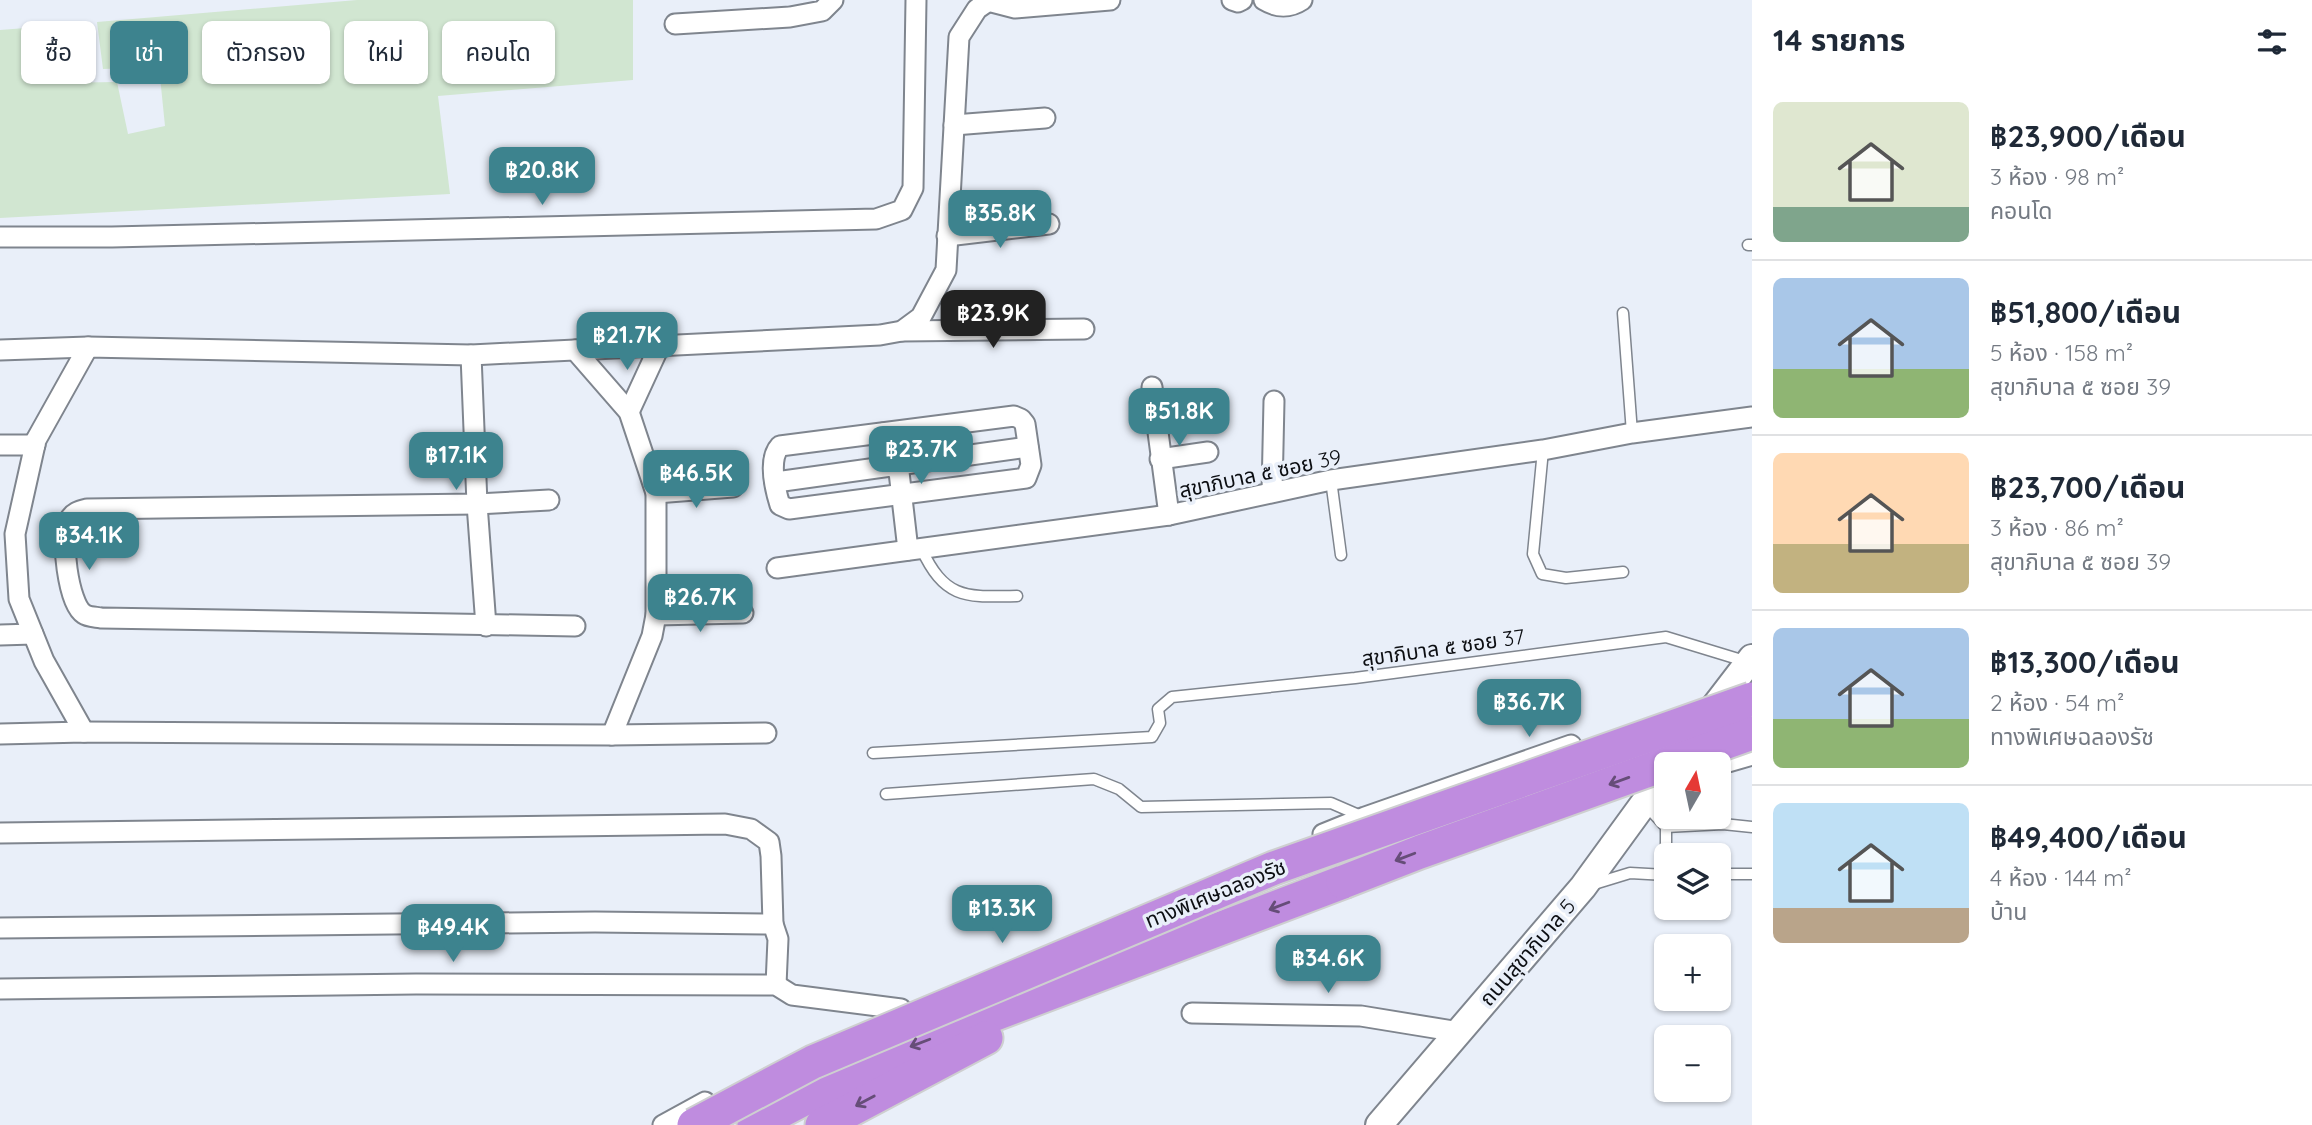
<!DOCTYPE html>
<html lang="th">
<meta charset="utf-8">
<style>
:root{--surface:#fff;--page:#f6f6f7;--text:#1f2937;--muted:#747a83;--line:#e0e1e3;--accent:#3d838e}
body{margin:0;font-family:Quicksand,"Noto Sans Thai",sans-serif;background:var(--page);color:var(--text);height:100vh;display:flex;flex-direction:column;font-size:26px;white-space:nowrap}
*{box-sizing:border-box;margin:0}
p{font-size:23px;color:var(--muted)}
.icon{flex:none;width:38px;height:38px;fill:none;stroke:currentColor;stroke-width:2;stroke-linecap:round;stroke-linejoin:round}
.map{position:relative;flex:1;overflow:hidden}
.drawer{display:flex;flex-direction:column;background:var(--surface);width:560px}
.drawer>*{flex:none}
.guide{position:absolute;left:21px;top:21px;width:665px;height:63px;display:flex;gap:14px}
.needle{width:46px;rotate:9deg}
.tools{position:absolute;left:1654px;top:752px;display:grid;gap:14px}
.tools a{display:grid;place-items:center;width:77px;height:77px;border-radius:10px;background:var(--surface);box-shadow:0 2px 5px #0004;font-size:35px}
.price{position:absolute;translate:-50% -60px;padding:0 16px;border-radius:14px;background:var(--accent);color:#fff;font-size:23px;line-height:46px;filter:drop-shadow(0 2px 4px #0008)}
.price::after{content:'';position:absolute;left:50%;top:42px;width:21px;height:16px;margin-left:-10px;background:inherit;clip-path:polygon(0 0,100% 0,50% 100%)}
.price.on{background:#222;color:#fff}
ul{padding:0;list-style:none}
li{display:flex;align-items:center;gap:21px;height:175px;padding:0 21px}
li+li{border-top:2px solid var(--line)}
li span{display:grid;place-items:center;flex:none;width:196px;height:140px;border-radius:10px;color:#555}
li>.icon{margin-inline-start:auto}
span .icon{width:84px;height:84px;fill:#fffc;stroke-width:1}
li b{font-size:30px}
h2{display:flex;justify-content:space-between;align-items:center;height:84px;padding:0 21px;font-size:30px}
.pill{padding:0 24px;border-radius:10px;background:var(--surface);box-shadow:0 2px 5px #0004;font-size:24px;line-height:63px}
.pill.on{background:var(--accent);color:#fff}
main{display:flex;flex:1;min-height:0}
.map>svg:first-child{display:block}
.green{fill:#d1e6d1}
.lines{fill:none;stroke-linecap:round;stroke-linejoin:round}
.lane-casing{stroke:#7f858e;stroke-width:13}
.street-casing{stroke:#7f858e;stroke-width:23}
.secondary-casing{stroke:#7f858e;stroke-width:30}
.highway-casing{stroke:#cecfd0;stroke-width:37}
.lane{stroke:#fff;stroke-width:10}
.street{stroke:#fff;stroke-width:19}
.secondary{stroke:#fff;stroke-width:26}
.highway{stroke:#bf8cdf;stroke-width:33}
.highway-bridge-casing{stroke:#cecfd0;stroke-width:37;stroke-linecap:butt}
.highway-bridge{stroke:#bf8cdf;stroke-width:33}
.oneway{stroke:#664d78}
.labels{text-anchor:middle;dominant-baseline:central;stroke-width:7;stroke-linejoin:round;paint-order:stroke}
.street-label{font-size:21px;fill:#0c0e12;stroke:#e9eff9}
</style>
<main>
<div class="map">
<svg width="1752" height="1125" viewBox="0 0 1752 1125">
<rect width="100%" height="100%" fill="#e9eff9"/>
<polygon class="green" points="357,0 633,0 633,80 438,96 450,194 0,218 0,30 38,27 51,83 117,82 128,134 165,126 159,67 103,69 97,22"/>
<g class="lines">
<defs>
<g id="lane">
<polyline points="1748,245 1752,245"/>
<polyline points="1623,313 1632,433"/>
<polyline points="1543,450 1533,554 1542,574 1566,578 1623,572"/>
<polyline points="1331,480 1341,555"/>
<path d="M921 548C945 600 966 597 1017 596"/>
<polyline points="873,753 1152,737 1160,723 1158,709 1172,697 1355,678 1666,637 1748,662"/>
<polyline points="886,794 1094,779 1119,789 1141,807 1331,803 1361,816"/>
<polyline points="1644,803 1666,827 1666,856"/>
<polyline points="1666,827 1723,824 1752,827"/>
<polyline points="1718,874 1752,874"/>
<polyline points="1594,884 1630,873 1666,875 1666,859"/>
</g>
<g id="street">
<polyline points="1232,0 1238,2 1242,0"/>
<path d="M1264 0C1277 8 1290 8 1302 0"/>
<polyline points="988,1 1015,8 1110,0"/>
<polyline points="675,24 790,17 822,11 833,0"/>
<polyline points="954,125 1045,118"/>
<polyline points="947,236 1049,224"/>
<polyline points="0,237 112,237 876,219 902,210 913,188 916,0"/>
<polyline points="902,331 1084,329"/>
<polyline points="0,350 88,347 471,355 880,335 902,331 921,317 946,270 959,37 977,9 990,0"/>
<polyline points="575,350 629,412 656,493 656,615 652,636 612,735"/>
<polyline points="471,355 477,504 486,626"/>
<polyline points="1152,387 1169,515"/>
<polyline points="629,412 659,347"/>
<path d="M1014 416 1021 419 1025 424 1031 465 1026 478 789 509 780 505C775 489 768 459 780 446Z"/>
<polyline points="883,433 888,462 899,472 908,550"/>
<polyline points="0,445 35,445"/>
<polyline points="1160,459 1208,452"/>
<polyline points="776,482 1028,447"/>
<polyline points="1272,492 1274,401"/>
<polyline points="656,493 733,487"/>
<path d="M549 500 477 504 87 509C79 511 74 512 69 520 60 536 68 604 84 614 88 617 96 617 101 618L575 626"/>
<polyline points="777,568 1169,515 1331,480 1543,450 1632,433 1752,417"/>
<polyline points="656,615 743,613"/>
<polyline points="0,635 33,634"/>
<polyline points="84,732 44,661 19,599 15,534 36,440 88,347"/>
<polyline points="0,734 84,732 612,735 766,733"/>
<polyline points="1718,765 1752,755"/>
<polyline points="0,833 725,824 751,829 769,842 771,856 773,924"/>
<polyline points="1323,834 1365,817 1571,745"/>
<polyline points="0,928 595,922 773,924 778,939 776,985"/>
<polyline points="0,989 416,984 776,985 792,995 901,1009"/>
<polyline points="1192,1013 1361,1016 1459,1032"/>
<polyline points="663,1125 705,1102"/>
</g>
<g id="secondary">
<polyline points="1706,718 1752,658"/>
<polyline points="1379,1125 1583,887 1666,773"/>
</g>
<g id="highway">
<polyline points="754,1125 890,1054 1343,882"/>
<polyline points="822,1125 986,1038"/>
</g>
</defs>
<use href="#lane" class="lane-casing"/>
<use href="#street" class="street-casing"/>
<use href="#secondary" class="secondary-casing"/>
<use href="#highway" class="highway-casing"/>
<use href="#lane" class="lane"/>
<use href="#street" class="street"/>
<use href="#secondary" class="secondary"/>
<use href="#highway" class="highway"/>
<defs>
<g id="highway-bridge">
<polyline points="1343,882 1420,852 1752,733"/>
<polyline points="694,1125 813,1062 1274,868 1752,699"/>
</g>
</defs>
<use href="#highway-bridge" class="highway-bridge-casing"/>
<use href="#highway-bridge" class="highway-bridge"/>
</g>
<defs><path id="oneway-shaft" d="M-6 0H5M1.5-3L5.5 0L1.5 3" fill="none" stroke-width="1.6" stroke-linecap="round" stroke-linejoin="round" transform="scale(1.75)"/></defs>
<g class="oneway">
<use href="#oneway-shaft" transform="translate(1619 781) rotate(160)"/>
<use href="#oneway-shaft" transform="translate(1405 857) rotate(159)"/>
<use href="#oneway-shaft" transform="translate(1279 906) rotate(159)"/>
<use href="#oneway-shaft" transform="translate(920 1043) rotate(159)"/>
<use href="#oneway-shaft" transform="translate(865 1101) rotate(152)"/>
</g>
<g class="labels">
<g class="street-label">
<text transform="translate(1260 473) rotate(-12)">สุขาภิบาล ๕ ซอย 39</text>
<text transform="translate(1443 647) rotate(-8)">สุขาภิบาล ๕ ซอย 37</text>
<text transform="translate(1215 893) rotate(-22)">ทางพิเศษฉลองรัช</text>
<text transform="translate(1527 952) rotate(-49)">ถนนสุขาภิบาล 5</text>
</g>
</g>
</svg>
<div class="tools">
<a><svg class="needle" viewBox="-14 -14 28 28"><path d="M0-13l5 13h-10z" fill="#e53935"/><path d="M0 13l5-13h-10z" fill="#747a83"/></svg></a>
<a><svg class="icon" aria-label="layers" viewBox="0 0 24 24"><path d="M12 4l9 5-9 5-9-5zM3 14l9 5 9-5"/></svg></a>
<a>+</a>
<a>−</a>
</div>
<b class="price" style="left:542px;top:207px">฿20.8K</b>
<b class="price" style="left:1000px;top:250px">฿35.8K</b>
<b class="price on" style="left:993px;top:350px">฿23.9K</b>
<b class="price" style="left:627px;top:372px">฿21.7K</b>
<b class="price" style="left:1179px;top:448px">฿51.8K</b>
<b class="price" style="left:921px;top:486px">฿23.7K</b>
<b class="price" style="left:456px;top:492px">฿17.1K</b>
<b class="price" style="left:696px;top:510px">฿46.5K</b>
<b class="price" style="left:89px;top:572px">฿34.1K</b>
<b class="price" style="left:700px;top:634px">฿26.7K</b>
<b class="price" style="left:1529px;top:739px">฿36.7K</b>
<b class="price" style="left:1002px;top:945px">฿13.3K</b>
<b class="price" style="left:453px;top:964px">฿49.4K</b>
<b class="price" style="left:1328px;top:995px">฿34.6K</b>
<div class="guide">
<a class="pill">ซื้อ</a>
<a class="pill on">เช่า</a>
<a class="pill">ตัวกรอง</a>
<a class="pill">ใหม่</a>
<a class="pill">คอนโด</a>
</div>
</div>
<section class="drawer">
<h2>14 รายการ<svg class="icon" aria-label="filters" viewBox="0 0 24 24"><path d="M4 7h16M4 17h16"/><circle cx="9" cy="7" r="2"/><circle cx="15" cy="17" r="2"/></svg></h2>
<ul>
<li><span style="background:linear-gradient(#dfe7d0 75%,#7fa58c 0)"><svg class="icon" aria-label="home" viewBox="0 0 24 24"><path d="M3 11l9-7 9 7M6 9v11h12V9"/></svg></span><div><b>฿23,900/เดือน</b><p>3 ห้อง · 98 m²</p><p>คอนโด</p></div></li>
<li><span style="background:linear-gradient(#a9c7e8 65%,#8fb573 0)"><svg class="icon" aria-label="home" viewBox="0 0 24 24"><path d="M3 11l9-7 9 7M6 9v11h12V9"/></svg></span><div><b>฿51,800/เดือน</b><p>5 ห้อง · 158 m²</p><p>สุขาภิบาล ๕ ซอย 39</p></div></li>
<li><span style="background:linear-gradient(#ffd9b3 65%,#c2b280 0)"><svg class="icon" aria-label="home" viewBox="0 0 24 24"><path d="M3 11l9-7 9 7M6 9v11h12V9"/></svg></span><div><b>฿23,700/เดือน</b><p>3 ห้อง · 86 m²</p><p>สุขาภิบาล ๕ ซอย 39</p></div></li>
<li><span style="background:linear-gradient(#a9c7e8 65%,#8fb573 0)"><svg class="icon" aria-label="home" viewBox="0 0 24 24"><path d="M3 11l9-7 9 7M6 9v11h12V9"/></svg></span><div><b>฿13,300/เดือน</b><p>2 ห้อง · 54 m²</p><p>ทางพิเศษฉลองรัช</p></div></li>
<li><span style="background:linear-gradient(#bfe0f5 75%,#b9a48a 0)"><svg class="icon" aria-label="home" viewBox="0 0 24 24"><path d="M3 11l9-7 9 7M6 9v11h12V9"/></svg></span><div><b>฿49,400/เดือน</b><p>4 ห้อง · 144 m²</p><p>บ้าน</p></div></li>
</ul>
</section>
</main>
